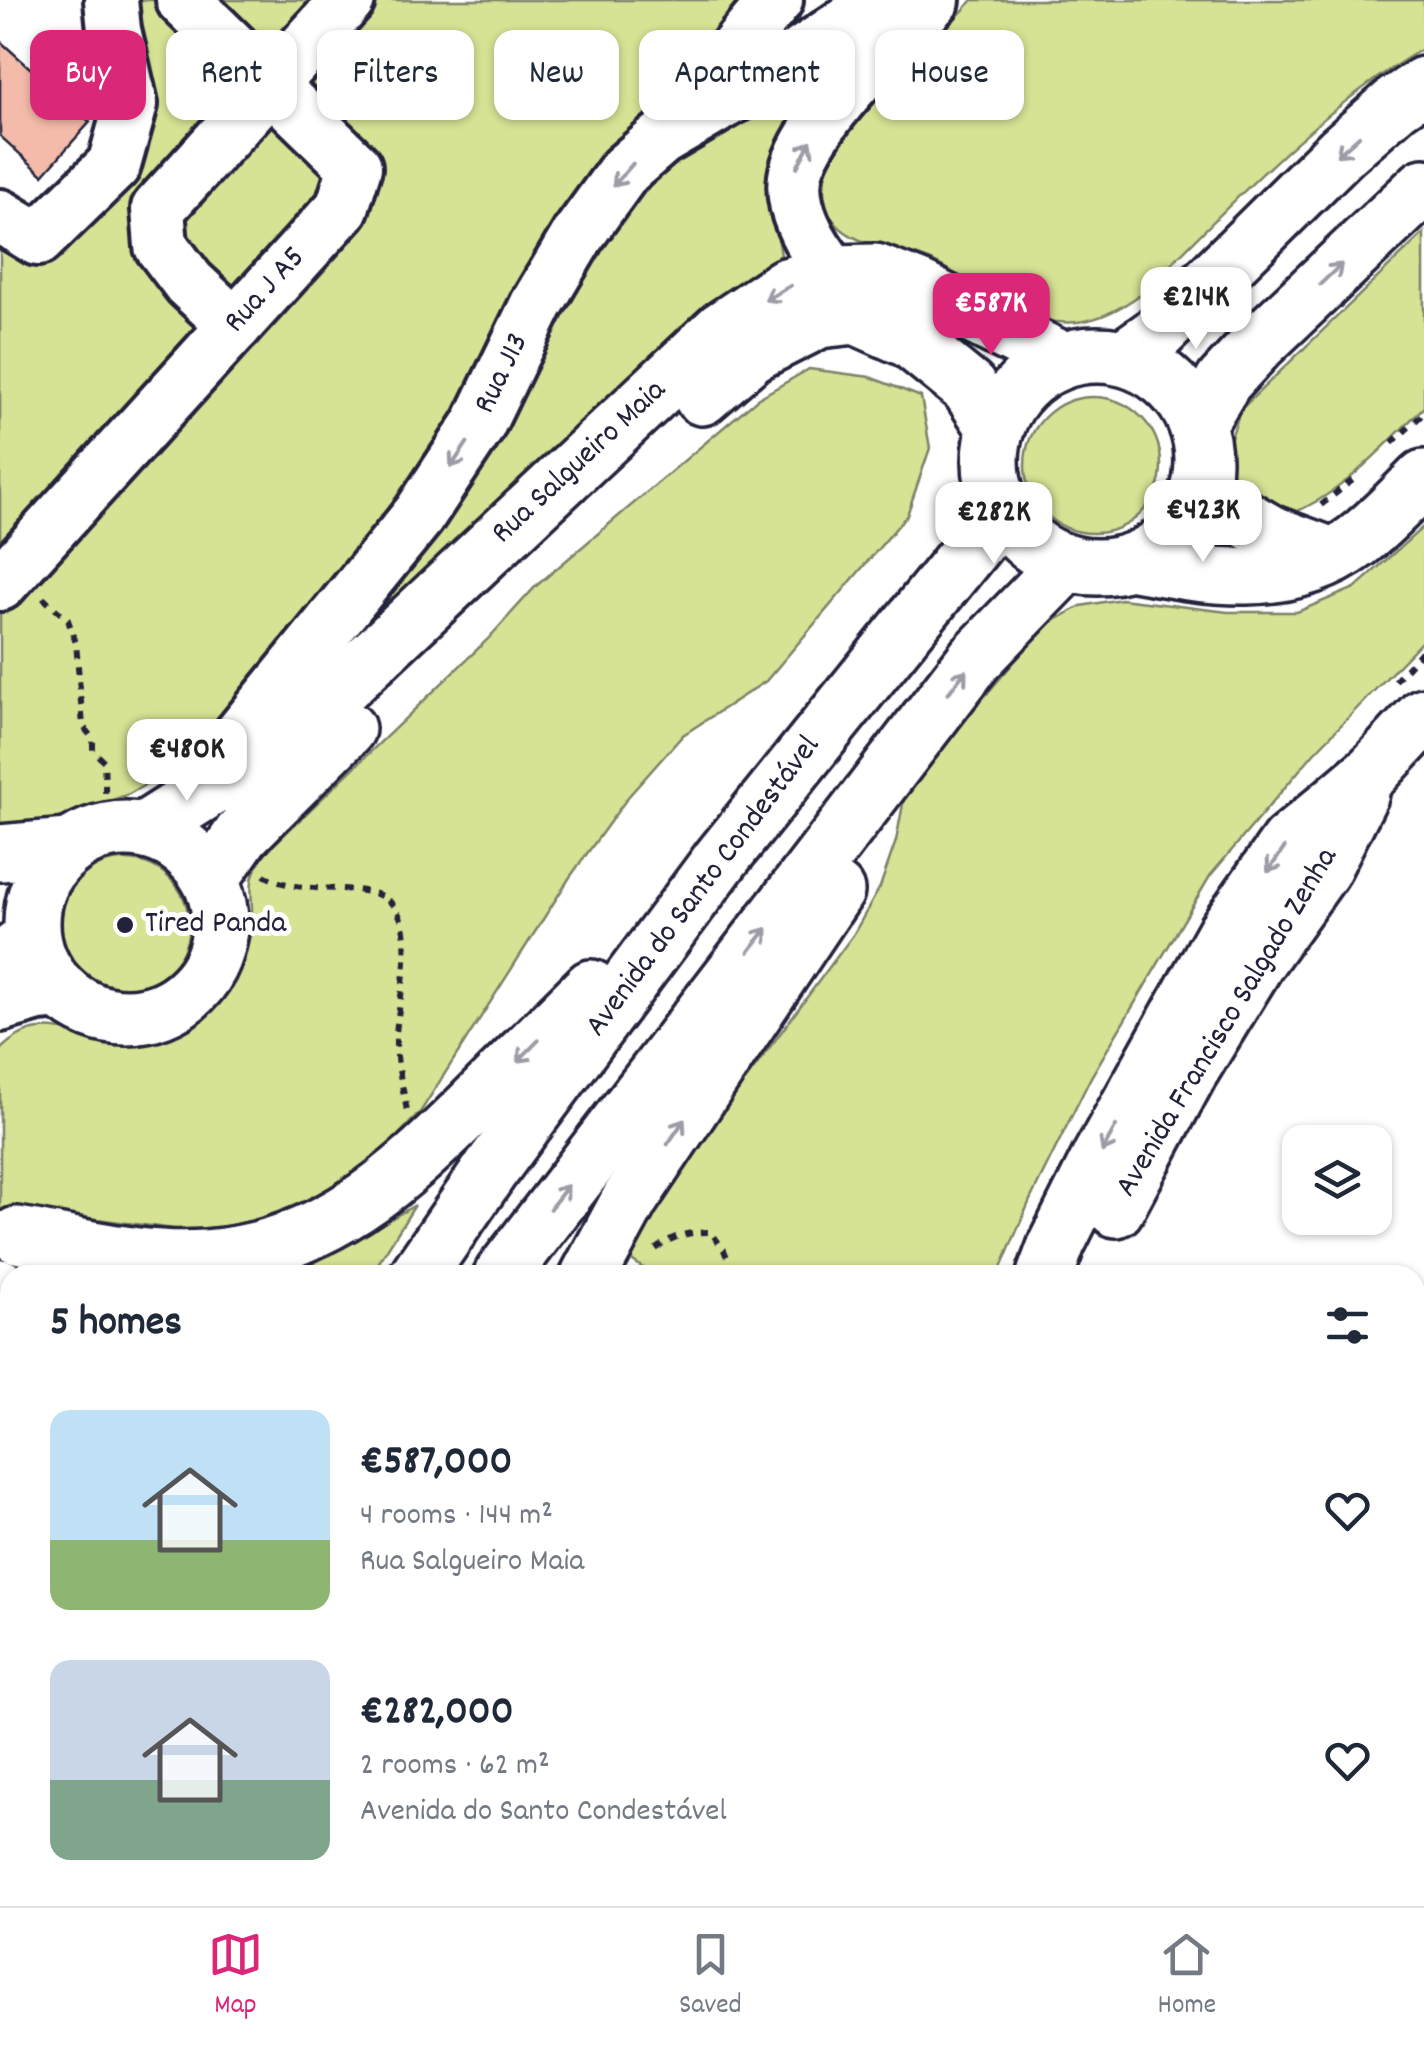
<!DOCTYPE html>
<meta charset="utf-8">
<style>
:root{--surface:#fff;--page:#f2f2f3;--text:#1f2937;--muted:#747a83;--line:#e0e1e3;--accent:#db2777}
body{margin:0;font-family:Dekko,sans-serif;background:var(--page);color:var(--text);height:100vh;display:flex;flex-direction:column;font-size:38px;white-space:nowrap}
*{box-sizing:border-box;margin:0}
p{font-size:32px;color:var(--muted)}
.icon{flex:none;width:55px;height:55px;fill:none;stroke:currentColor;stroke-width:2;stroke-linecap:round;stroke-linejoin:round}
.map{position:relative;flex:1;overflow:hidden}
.drawer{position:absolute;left:0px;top:1265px;width:1425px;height:642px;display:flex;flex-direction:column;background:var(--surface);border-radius:30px 30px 0 0;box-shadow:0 2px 8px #0004}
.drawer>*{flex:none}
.banner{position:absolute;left:30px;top:30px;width:1365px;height:90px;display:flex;gap:20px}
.tools{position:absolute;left:1282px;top:1125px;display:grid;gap:20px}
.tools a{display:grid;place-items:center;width:110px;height:110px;border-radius:20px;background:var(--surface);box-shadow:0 2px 8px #0004;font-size:50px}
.price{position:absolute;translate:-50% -85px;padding:0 22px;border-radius:20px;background:#fff;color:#222;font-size:32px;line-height:65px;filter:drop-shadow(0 2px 5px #0008)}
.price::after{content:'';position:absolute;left:50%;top:60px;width:30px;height:22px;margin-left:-15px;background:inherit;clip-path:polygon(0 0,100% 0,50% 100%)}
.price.selected{background:var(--accent);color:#fff}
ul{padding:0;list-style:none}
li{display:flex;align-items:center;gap:30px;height:250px;padding:0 50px}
li span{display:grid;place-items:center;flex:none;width:280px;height:200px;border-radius:20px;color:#555}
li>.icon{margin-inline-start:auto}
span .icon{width:120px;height:120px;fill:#fffc;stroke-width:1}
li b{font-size:42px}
h2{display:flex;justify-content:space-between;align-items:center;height:120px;padding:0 50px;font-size:42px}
.tag{padding:0 35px;border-radius:20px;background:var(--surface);box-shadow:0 2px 8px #0004;font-size:35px;line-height:90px}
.tag.selected{background:var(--accent);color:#fff}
.tabs{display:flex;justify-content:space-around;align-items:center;height:140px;border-top:2px solid var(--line);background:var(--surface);font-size:28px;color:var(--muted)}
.tabs a{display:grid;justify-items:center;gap:5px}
.tabs .selected{color:var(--accent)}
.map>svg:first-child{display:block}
.green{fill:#d6e294;stroke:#7c8268;stroke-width:2.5}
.building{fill:#f4bbaa;stroke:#22223b;stroke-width:2.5}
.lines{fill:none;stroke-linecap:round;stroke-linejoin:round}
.minor-casing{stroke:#22223b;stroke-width:60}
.major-casing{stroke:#22223b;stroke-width:62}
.highway-casing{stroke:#22223b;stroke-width:62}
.path{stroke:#22223b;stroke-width:6;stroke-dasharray:8 8;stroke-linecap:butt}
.minor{stroke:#fff;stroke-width:52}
.major{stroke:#fff;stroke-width:55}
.highway{stroke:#fff;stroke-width:55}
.oneway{stroke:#9c9ca7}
.poi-dot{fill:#22223b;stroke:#fff;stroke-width:4}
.labels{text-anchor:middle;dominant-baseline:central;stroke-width:10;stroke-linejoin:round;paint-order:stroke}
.street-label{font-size:32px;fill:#22223b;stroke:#fff}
.poi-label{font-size:32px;fill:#22223b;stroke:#fff;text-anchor:start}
</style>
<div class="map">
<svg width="1424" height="1906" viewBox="0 0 1424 1906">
<rect width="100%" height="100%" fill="#fff"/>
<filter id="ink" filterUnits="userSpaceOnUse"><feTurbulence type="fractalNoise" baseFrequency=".01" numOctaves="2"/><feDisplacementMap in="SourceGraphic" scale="20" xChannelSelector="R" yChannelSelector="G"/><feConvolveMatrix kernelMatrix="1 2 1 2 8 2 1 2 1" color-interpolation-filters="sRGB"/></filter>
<g filter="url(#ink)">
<g class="green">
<polygon points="111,0 749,0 536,255 461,401 391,520 253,686 162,775 129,794 56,821 0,826 0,216 38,239 114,165"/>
<path d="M973 0H1424V48C1314 112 1230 206 1141 294 1098 325 1067 330 1018 313 1009 309 998 307 990 302 972 291 959 275 940 265 914 251 886 251 860 240 814 221 819 178 837 142Z"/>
<polygon points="862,42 778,140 769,182 781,255 752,273 660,350 312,695 621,197"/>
<path d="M1424 233V407C1383 446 1344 494 1290 514 1256 499 1221 488 1230 442 1232 431 1238 422 1239 411Z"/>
<path d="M809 369 870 377 921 397 930 448 907 515 766 681 683 735 628 797 570 877 421 1111 358 1178 285 1214 197 1232 20 1209 103 1275H25L0 1263V1050C34 1016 60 1031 99 1038 142 1046 188 1033 218 1000 240 976 253 943 252 909 251 882 249 876 265 853L487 640 536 586 757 399Z"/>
<circle cx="1093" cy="465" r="68"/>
<polygon points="1424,526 1424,639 1314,753 1210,876 1091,1077 1030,1200 998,1275 636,1275 643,1268 619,1251 853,935 880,887 896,841 906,788 1045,626 1081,606 1121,599 1228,612 1297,612 1355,588"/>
<circle cx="125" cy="924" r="64"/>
<polygon points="415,1205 371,1275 268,1275 309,1266"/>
<polygon points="927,1898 1003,1898 1013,1906 918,1906"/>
</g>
<g class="building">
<polygon points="0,41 90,122 43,175 0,136"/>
<polygon points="1424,1734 1424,1815 1415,1824 1415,1744"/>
<polygon points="1274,1898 1334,1898 1341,1904 1266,1906"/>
</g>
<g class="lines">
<defs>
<g id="minor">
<polyline points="685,110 776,0"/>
<polyline points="0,216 38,239 114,165 131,104 114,30 111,0"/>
<path d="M834 273C811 247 786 204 797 168 813 115 894 42 933 0"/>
<polyline points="235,326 189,283 161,246 158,209 348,0"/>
<polyline points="0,584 342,208 355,167 183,0"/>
<polyline points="193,793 419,515 478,426 537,304 578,235 625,170 661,139 772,74 853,19 874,0"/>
<polyline points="0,961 32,936"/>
<polyline points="0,1005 38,994 61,992"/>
<polyline points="1415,1651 1424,1642"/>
<polyline points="27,1906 31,1898"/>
<polyline points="175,1906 177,1898"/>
</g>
<g id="major">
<circle cx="1097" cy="461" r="106"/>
<polyline points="1124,358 1155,336 1341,152 1397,103 1424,85"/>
<polyline points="702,397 752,354 819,320 856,316 910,340 969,388 996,429"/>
<polyline points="1197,425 1224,381 1258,344 1424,187"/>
<polyline points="1199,492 1270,533 1332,556"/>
<path d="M1130 562C1205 576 1289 592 1356 542 1380 524 1402 500 1424 478"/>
<circle cx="126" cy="923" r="94"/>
<polyline points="145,830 283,742 722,329 786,286 834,273 875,272 919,289 1062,360"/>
<polyline points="0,853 69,847"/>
<polyline points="210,880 242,834 347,729"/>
<polyline points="1116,1209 1189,1073 1260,957 1322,870 1361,793"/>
<polyline points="1045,1275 1057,1243 1100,1157 1226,931 1288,843 1373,771 1424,716"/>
<polyline points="0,1287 10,1292"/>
<polyline points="0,1562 10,1568"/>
<polyline points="630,1898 646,1906"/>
<polyline points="1035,1898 1042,1906"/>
<polyline points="786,1906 790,1898"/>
<polyline points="831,1906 835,1898"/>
<polyline points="899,1906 906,1898"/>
</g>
<g id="highway">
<path d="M17 1235C78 1245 143 1263 206 1258 324 1249 398 1180 477 1101 515 1063 553 1026 591 988"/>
<polyline points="418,1275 491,1169 721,859 1003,509"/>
<polyline points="502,1275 975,659 1068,563"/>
<polyline points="589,1275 630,1199 836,891"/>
<polyline points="0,1386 10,1391"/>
<polyline points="71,1906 75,1898"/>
<polyline points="138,1906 142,1898"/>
</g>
</defs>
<use href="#minor" class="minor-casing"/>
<use href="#major" class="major-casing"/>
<use href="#highway" class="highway-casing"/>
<g class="path">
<polyline points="1392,443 1424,413"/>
<polyline points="1321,505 1358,476"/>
<polyline points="43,598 68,620 76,643 83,726 93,739 93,751 104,761 106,810"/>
<polyline points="1395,681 1424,649"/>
<path d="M264 875C298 894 332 885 369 892 428 903 398 994 396 1035 395 1060 403 1087 407 1111"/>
<path d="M656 1249C674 1235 688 1232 711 1232L724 1250 734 1275"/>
<polyline points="0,1625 3,1620 10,1623 0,1646"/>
<polyline points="0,1676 10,1655"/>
<polyline points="0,1702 10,1680"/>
<polyline points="0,1722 10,1703"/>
<polyline points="0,1749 10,1727"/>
<polyline points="0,1750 10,1752"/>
<polyline points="0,1766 10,1763"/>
<polyline points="0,1787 10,1792"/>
<polyline points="546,1906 551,1898"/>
<polyline points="1170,1906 1179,1898"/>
</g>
<use href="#minor" class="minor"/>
<use href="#major" class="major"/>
<use href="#highway" class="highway"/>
</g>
<defs><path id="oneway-shaft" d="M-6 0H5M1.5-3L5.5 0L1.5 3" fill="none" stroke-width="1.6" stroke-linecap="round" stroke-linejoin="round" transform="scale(2.5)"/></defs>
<g class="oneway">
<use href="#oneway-shaft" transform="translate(1348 146) rotate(138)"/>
<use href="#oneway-shaft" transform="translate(804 154) rotate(-62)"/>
<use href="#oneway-shaft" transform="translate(623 175) rotate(131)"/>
<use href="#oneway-shaft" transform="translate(1331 274) rotate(-44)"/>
<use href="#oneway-shaft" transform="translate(778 293) rotate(150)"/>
<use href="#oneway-shaft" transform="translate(459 455) rotate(124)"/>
<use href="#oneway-shaft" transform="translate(957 682) rotate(-52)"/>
<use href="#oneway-shaft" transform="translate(1276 860) rotate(125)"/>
<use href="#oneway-shaft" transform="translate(758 940) rotate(-52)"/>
<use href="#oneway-shaft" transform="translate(528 1051) rotate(135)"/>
<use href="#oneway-shaft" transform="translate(676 1132) rotate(-56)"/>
<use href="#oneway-shaft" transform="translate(1109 1139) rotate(118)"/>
<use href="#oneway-shaft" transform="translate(559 1197) rotate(-52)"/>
</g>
</g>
<circle class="poi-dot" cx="125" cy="925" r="10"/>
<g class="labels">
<g class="street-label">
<text transform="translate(266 291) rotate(-48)">Rua J A5</text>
<text transform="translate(503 374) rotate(-64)">Rua J13</text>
<text transform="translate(580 463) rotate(-43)">Rua Salgueiro Maia</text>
<text transform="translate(704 887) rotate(-53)">Avenida do Santo Condestável</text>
<text transform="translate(1228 1023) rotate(-59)">Avenida Francisco Salgado Zenha</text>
</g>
<g class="poi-label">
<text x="145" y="925">Tired Panda</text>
</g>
</g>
</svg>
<div class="tools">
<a><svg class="icon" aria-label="layers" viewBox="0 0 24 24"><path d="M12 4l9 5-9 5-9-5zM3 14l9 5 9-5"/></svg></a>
</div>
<b class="price" style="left:1196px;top:352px">€214K</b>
<b class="price selected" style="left:991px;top:358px">€587K</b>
<b class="price" style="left:1203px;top:565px">€423K</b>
<b class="price" style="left:994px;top:567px">€282K</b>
<b class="price" style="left:187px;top:804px">€480K</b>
<div class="banner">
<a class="tag selected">Buy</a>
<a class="tag">Rent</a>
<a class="tag">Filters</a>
<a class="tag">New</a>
<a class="tag">Apartment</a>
<a class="tag">House</a>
</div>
<section class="drawer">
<h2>5 homes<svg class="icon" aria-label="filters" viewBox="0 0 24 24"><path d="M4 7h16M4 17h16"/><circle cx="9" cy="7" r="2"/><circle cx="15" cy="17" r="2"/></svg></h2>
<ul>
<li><span style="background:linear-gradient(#bfe0f5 65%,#8fb573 0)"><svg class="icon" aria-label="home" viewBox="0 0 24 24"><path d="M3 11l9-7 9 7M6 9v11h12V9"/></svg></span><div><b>€587,000</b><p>4 rooms · 144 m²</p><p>Rua Salgueiro Maia</p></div><svg class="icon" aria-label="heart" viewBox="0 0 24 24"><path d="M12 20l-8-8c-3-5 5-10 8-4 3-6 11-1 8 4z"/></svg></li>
<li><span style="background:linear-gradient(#c9d6e8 60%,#7fa58c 0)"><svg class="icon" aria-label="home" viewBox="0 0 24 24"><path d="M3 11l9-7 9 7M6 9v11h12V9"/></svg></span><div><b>€282,000</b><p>2 rooms · 62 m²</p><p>Avenida do Santo Condestável</p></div><svg class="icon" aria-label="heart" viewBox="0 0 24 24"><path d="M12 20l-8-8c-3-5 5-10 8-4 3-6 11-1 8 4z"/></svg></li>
</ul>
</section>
</div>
<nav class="tabs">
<a class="selected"><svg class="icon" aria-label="map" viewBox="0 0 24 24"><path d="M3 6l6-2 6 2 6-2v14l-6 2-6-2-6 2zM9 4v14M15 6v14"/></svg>Map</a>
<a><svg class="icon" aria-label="saved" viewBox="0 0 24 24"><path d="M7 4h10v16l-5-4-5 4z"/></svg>Saved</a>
<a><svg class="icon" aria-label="home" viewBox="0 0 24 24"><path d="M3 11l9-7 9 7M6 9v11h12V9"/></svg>Home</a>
</nav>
